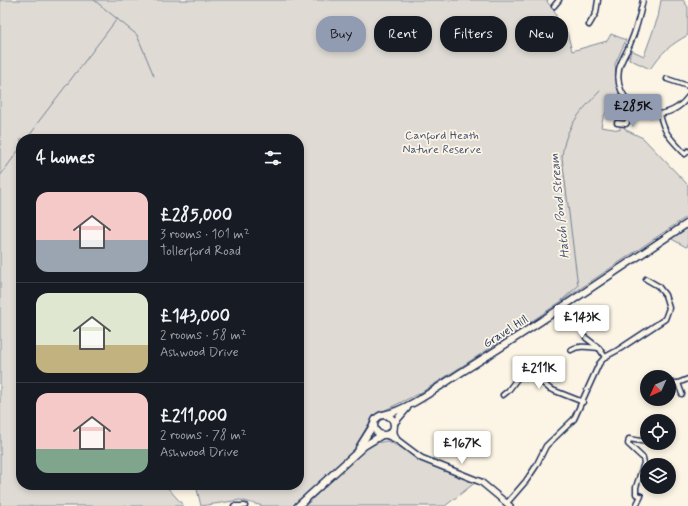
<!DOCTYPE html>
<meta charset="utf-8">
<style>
:root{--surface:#171b24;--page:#20242c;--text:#f1f3f6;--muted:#9ea1a6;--line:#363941;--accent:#919bb2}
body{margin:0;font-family:Mynerve,sans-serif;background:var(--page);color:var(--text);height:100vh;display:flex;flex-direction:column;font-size:15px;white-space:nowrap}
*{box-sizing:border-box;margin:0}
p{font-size:13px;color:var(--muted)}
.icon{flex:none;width:22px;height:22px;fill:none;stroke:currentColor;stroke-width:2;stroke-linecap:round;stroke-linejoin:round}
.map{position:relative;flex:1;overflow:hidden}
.sheet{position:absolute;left:16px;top:134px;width:288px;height:356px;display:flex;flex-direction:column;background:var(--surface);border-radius:16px;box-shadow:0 2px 6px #0003}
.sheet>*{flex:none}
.hud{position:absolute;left:316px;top:16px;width:312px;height:36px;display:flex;gap:8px}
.needle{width:26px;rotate:225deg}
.buttons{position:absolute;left:640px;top:370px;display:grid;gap:8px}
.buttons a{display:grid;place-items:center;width:36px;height:36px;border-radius:50%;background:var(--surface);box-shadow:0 2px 6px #0003;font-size:20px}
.price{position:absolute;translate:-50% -34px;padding:0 9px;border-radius:4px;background:#fff;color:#222;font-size:13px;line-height:26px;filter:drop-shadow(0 1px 2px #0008)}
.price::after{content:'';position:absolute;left:50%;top:24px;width:12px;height:9px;margin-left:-6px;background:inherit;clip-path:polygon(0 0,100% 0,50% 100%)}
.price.active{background:var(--accent);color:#111}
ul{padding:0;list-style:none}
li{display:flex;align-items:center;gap:12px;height:100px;padding:0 20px}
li+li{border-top:1px solid var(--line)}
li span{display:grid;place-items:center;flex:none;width:112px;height:80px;border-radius:12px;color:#555}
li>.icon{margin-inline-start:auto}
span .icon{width:48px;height:48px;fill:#fffc;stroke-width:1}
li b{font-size:17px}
h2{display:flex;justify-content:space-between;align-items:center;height:48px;padding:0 20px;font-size:17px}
.chip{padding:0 14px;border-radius:16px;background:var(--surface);box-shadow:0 2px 6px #0003;font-size:14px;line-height:36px}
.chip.active{background:var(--accent);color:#111}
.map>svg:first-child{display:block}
.green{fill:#dfdbd4;stroke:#7d8599}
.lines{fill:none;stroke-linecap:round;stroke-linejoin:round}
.stream{stroke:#767f94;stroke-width:1}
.minor-casing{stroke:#1b2f5e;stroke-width:7}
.tertiary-casing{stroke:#1b2f5e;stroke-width:8}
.primary-casing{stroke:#1b2f5e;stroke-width:9}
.minor{stroke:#fcf5e5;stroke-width:4}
.tertiary{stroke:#fcf5e5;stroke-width:5}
.primary{stroke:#fcf5e5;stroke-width:6}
.labels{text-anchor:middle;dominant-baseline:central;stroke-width:3.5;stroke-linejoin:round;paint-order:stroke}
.park-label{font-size:12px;fill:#425176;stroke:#fcf5e5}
.street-label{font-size:12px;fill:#1b2f5e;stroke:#fcf5e5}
.water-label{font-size:13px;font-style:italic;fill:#485779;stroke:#fcf5e5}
</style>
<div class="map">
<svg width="688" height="506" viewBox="0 0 688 506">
<rect width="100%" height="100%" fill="#fcf5e5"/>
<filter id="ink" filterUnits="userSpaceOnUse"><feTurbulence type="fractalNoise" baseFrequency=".025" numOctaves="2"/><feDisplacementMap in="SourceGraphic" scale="8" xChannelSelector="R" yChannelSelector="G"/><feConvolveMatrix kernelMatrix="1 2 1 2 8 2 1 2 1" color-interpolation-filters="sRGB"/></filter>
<g filter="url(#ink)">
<g class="green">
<path d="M0 0H548L547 2 554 9 560 30 567 32 572 51 607 41 611 34 626 40 615 64 617 87 621 98C610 107 603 112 601 127L620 130V125H623L626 130 643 138 688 185V216L529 323 422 392 373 416 354 450 292 506H263L240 500 201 506 196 485H299V139H21V485H165L184 506H0Z"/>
<path d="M661 0H683L688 7V35C670 45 662 52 650 69L629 59 631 50 644 56 658 17Z"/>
<polygon points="688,226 688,246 686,247 670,238"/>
<polygon points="387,441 476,482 445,506 305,506 364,450 376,443"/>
</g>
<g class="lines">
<g class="stream">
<polyline points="94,0 137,35 154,76"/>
<polyline points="36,125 117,19"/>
<polyline points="27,139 35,128"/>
<polyline points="0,176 21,147"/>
<path d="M562 300 578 286 562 157C565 127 580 112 600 91"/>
</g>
<defs>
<g id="minor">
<path d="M643 0C640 15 636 30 630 44 627 52 621 60 619 69 615 90 630 111 651 114 667 115 679 109 688 97"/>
<polyline points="554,6 559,0"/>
<polyline points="589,25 596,13 598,0"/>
<polyline points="667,79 688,86"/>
<path d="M660 114C664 134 671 139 685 154L688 151"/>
<polyline points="617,123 626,124 635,108"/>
<polyline points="586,338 599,348 605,357"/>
<path d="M571 350C579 345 588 347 598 348"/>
<polyline points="669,383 678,383 688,379"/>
<polyline points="678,383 682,394"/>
<polyline points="503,395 508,391 525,368 550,389 583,402"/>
<polyline points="651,443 657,444"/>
<polyline points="507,503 526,481 536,466 546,446 574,419 599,364 605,357 618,350 665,319 669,308 665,295 658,286 646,279"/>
<polyline points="234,506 245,506"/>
<polyline points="636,506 641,496 636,494 636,487 644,463 643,458 628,444 629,439 647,442"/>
</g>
<g id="tertiary">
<polyline points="394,426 394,433 397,440"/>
<polyline points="386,435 397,440 421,458 481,482 510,506"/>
</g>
<g id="primary">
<circle cx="384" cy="425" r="10"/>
<path d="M383 415C409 410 442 384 465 370 541 323 614 272 688 223"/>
<polyline points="394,423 407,408"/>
<polyline points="359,448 374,424"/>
<polyline points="298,506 364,446 382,435"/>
</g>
</defs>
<use href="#minor" class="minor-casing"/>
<use href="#tertiary" class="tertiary-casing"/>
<use href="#primary" class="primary-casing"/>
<use href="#minor" class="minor"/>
<use href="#tertiary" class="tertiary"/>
<use href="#primary" class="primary"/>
</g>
</g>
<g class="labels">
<g class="park-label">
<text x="442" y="136">Canford Heath<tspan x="442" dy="14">Nature Reserve</tspan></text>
</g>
<g class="street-label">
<text transform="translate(506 332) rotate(-32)">Gravel Hill</text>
</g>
<g class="water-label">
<text transform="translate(560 206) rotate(-96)">Hatch Pond Stream</text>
</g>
</g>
</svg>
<div class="buttons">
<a><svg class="needle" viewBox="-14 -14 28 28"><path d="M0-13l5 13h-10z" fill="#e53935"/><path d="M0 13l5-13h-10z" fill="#9ea1a6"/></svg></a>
<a><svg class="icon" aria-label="locate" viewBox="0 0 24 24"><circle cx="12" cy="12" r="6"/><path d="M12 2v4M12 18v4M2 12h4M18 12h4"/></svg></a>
<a><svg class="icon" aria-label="layers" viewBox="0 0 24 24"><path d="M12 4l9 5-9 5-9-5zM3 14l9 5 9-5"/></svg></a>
</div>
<b class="price active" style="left:633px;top:128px">£285K</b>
<b class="price" style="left:582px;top:339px">£143K</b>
<b class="price" style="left:539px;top:390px">£211K</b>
<b class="price" style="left:462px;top:465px">£167K</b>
<div class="hud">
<a class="chip active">Buy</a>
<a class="chip">Rent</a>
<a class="chip">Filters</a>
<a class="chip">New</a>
</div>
<section class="sheet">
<h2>4 homes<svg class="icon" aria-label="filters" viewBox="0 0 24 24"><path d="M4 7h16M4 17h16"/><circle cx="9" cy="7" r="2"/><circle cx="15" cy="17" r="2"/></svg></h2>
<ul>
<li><span style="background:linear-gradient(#f6c9c9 60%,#9aa5b1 0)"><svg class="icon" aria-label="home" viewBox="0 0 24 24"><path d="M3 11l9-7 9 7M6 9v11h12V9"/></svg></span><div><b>£285,000</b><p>3 rooms · 101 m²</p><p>Tollerford Road</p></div></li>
<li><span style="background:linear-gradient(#dfe7d0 65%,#c2b280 0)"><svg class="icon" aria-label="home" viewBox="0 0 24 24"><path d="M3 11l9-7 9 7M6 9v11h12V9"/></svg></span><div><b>£143,000</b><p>2 rooms · 58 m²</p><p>Ashwood Drive</p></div></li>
<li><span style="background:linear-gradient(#f6c9c9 70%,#7fa58c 0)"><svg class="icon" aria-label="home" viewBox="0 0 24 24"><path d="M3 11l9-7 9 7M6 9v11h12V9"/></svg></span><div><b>£211,000</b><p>2 rooms · 78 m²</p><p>Ashwood Drive</p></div></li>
</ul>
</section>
</div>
